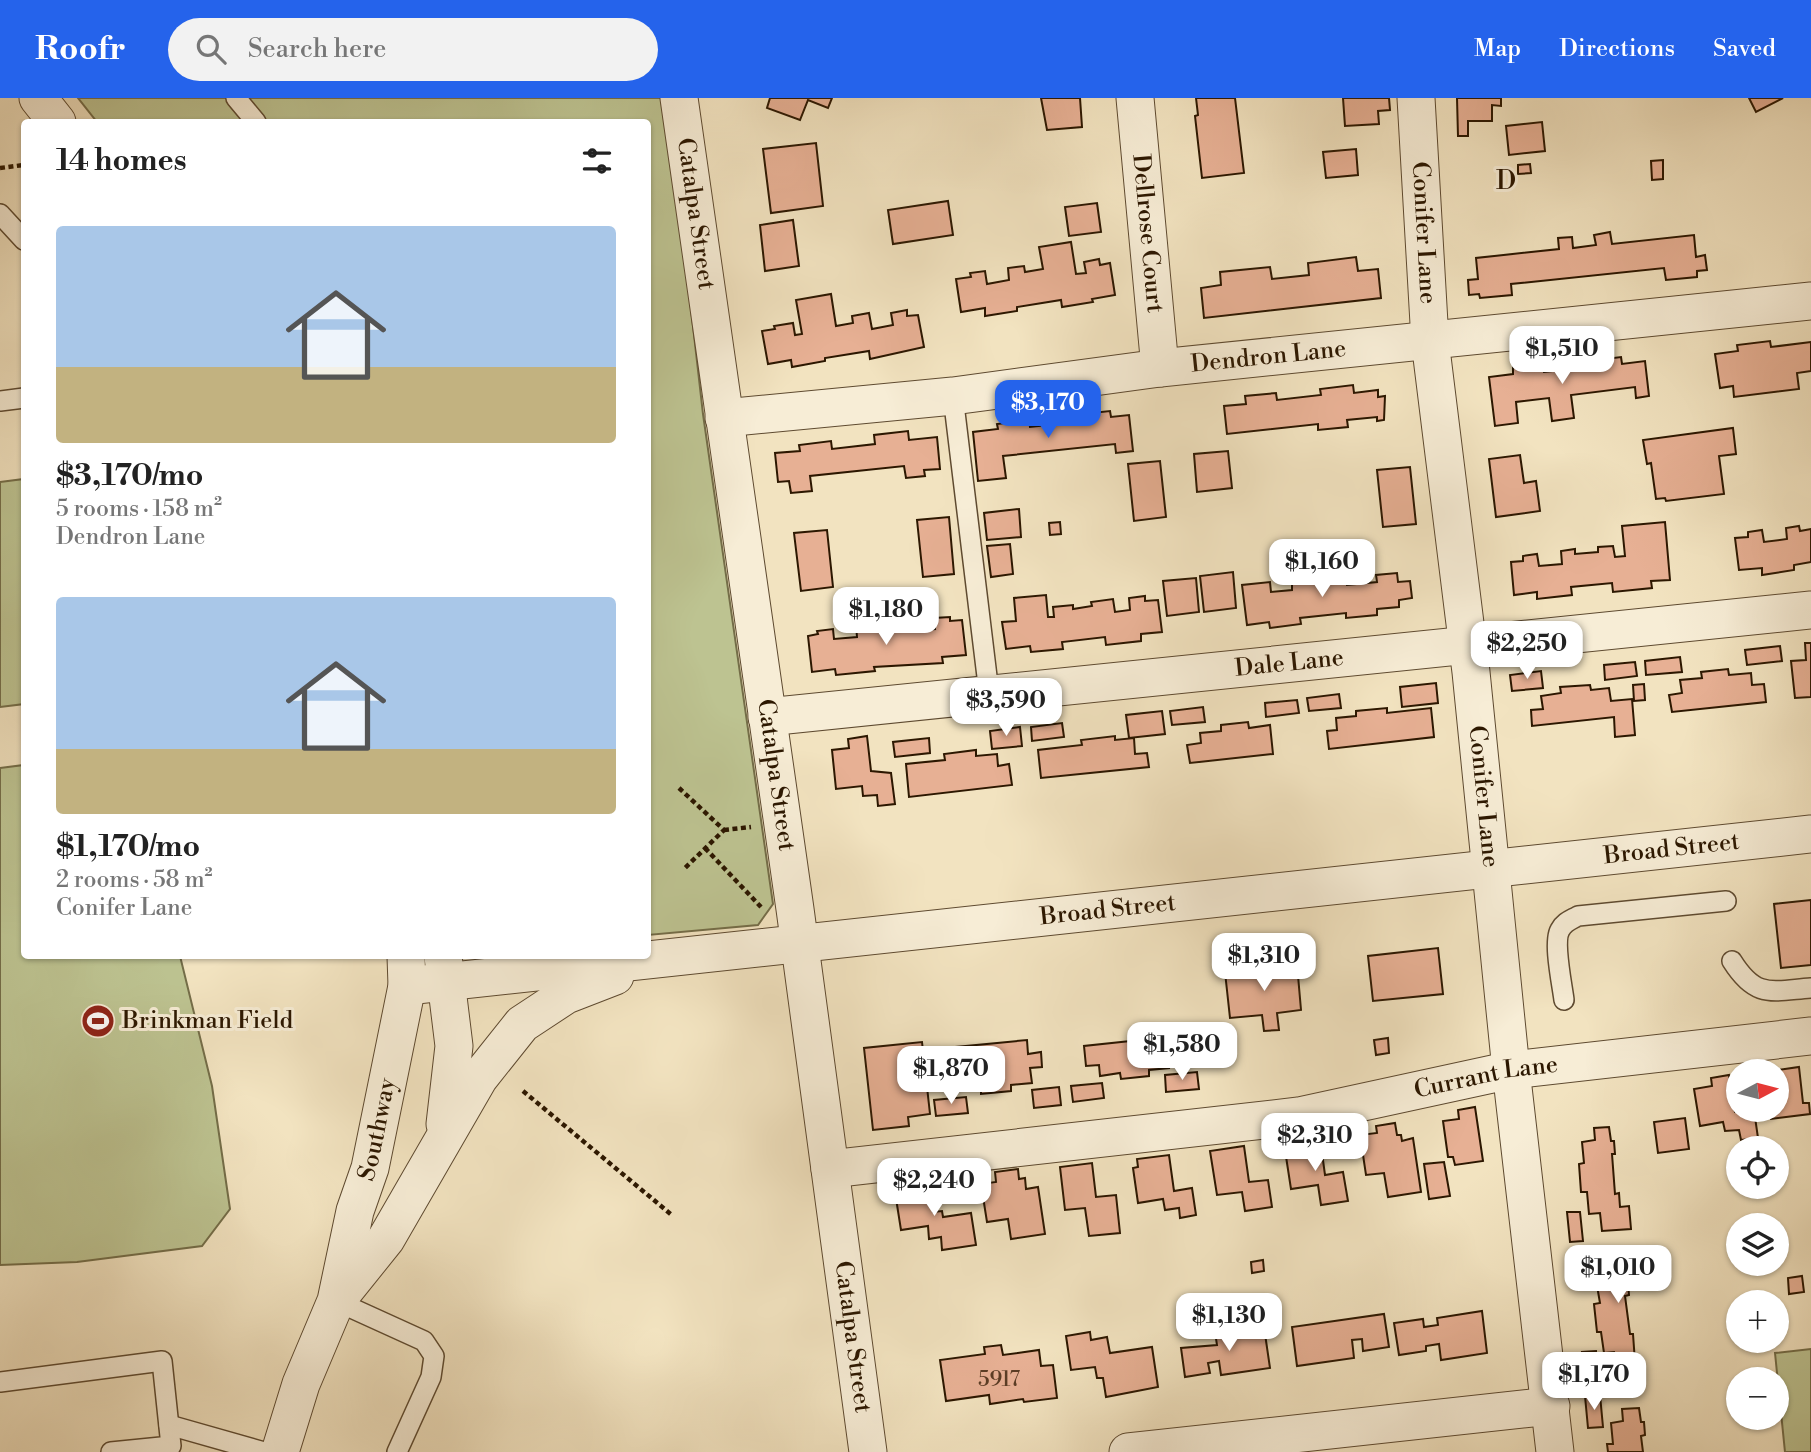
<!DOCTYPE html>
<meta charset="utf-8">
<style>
:root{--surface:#fff;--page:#f2f2f2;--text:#222;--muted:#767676;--accent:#2563eb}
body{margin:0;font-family:"Libre Bodoni",serif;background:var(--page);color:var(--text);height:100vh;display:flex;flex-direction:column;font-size:26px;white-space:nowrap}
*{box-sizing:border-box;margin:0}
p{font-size:23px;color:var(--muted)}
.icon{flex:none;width:38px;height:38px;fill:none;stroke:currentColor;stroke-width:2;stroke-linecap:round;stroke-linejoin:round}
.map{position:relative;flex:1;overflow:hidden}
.details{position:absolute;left:21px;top:21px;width:630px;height:840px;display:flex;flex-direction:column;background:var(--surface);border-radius:7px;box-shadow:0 2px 5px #0004}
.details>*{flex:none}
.needle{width:46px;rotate:83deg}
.fabs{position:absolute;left:1726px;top:961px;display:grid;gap:14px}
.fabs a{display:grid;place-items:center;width:63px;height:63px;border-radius:50%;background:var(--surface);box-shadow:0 2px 5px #0004;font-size:35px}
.price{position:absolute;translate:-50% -60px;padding:0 16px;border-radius:14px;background:#fff;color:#222;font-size:23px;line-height:46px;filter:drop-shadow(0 2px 4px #0008)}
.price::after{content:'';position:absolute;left:50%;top:42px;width:21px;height:16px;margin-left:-10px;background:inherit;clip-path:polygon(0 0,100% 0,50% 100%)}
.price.active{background:var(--accent);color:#fff}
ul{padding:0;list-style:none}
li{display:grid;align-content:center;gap:14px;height:371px;padding:0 35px}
li span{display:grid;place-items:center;height:217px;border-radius:7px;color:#555}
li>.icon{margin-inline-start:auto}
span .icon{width:126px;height:126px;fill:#fffc;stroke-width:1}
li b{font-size:30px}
h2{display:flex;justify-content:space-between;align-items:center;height:84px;padding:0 35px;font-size:30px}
header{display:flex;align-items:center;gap:42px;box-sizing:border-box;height:98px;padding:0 35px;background:var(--accent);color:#fff}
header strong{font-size:33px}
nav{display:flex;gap:38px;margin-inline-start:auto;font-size:24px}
.search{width:490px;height:63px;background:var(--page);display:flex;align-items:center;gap:18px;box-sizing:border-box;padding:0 24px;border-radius:38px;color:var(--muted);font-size:26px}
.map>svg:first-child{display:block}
.green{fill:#bdc391;stroke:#746d48;stroke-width:2}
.building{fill:#e7b094;stroke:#2c1700;stroke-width:2}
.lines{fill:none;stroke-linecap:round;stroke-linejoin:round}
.service-casing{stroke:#5e4a30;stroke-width:22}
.minor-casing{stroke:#5e4a30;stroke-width:39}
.path{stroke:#2c1700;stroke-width:4.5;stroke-dasharray:5 3.5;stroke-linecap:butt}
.service{stroke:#f7edd6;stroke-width:19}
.minor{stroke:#f7edd6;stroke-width:37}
.labels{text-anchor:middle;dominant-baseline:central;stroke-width:6;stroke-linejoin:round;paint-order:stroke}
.number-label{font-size:21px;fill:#5b3d25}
.street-label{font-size:24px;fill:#2c1700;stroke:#f7edd6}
.poi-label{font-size:24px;fill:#2c1700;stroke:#f7edd6;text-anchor:start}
.neighbourhood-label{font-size:26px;letter-spacing:2px;fill:#2c1700;stroke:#f7edd6}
</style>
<header>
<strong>Roofr</strong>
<div class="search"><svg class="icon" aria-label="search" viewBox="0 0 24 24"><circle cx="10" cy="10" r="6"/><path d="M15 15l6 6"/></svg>Search here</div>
<nav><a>Map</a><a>Directions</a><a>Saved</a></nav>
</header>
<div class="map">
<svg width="1811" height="1354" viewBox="0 0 1811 1354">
<rect width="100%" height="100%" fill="#f2e3c0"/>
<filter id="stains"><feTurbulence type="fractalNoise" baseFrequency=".00286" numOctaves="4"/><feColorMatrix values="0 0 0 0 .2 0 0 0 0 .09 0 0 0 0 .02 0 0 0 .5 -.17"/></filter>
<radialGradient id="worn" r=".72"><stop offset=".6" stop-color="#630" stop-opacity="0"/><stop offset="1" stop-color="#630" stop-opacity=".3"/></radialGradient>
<g class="green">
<polygon points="78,0 661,0 685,158 703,316 773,806 758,827 648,837 648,24 97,24"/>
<polygon points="24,381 24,606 0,609 0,384"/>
<polygon points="24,667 24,858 180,858 212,988 230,1111 202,1148 77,1164 0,1167 0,670"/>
<polygon points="1811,1251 1811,1354 1785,1354 1775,1255"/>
</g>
<g class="building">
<polygon points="770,0 832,0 828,10 808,2 800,22 767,10"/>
<polygon points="1041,0 1080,0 1082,29 1047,32"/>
<polygon points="1196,0 1235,0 1244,75 1202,80 1195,18 1198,17"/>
<polygon points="1343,0 1389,0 1390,12 1378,13 1379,26 1345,28"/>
<polygon points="1457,0 1501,0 1501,8 1492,7 1492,23 1468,23 1468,38 1458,38"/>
<polygon points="1749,0 1783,0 1756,14"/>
<polygon points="1542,24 1545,53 1509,57 1506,28"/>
<polygon points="816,45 823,108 771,115 763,51"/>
<polygon points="1356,51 1358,77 1326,80 1323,54"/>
<polygon points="1663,62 1663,81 1652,82 1651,63"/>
<polygon points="1530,66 1531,75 1518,76 1518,67"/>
<polygon points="948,103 953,137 893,146 888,112"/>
<polygon points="1097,105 1101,134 1069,138 1065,109"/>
<polygon points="793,122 799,168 765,173 760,127"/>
<polygon points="1610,134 1612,146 1694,137 1696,159 1705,157 1707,172 1697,173 1697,179 1666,182 1664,170 1511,186 1512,197 1480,200 1479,196 1469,197 1468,182 1478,181 1476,160 1559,151 1558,140 1572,139 1573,150 1596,147 1594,137"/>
<polygon points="1071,144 1076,176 1086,175 1084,164 1099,161 1100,167 1110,165 1115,197 1092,201 1093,204 1062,209 1061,202 1017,209 1017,213 985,218 985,210 961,214 956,181 971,179 970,175 985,173 987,186 1009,182 1008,170 1024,168 1025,174 1043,171 1039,149"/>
<polygon points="1356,159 1358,173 1378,171 1381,200 1204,220 1201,190 1221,187 1220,174 1270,169 1272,181 1309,177 1308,165"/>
<polygon points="831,196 836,228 853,225 852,218 869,215 872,231 893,227 891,215 907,212 907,218 918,217 924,249 870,261 869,253 825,260 825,263 792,269 791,262 768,266 762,233 775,231 774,228 793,225 795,237 802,236 796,202"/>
<polygon points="1770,243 1771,249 1811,244 1811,273 1797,275 1799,291 1734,299 1733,288 1720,290 1715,256 1738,253 1737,247"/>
<polygon points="1621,259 1622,266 1645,263 1649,298 1636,300 1635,289 1571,297 1574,320 1552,323 1549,300 1516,304 1518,325 1495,328 1489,279 1513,276 1513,269 1543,266 1544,274 1590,269 1590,263"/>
<polygon points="1353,287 1354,295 1378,292 1378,299 1385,298 1384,322 1377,323 1377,319 1347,322 1348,329 1318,332 1318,326 1227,336 1224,308 1246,306 1245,298 1276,295 1277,302 1321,297 1320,291"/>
<polygon points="1110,313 1111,319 1129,317 1133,353 1116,355 1115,346 1003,358 1006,380 978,383 973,334 998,331 997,326 1029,322 1030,329 1075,324 1074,317"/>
<polygon points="1733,330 1736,356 1719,358 1724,396 1666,403 1665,400 1656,401 1651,365 1647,366 1643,342"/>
<polygon points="908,333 909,342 937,339 940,371 924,372 925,378 906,380 904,368 810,378 812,393 791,395 789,383 778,384 775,355 800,353 799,347 831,343 832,351 875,346 874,337"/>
<polygon points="1228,353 1232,390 1197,394 1194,356"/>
<polygon points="1520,357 1524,385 1536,383 1540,413 1496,419 1489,361"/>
<polygon points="1160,363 1166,419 1134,423 1128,366"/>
<polygon points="1410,369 1416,426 1383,429 1377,372"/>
<polygon points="1019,411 1021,439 987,442 984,415"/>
<polygon points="949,419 954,476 923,479 917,422"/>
<polygon points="1060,424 1061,436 1050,437 1049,425"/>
<polygon points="1665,424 1670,482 1651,483 1652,490 1613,494 1612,485 1571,489 1572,497 1537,501 1537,494 1514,497 1511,464 1523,463 1523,458 1537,456 1539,468 1562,466 1561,453 1575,451 1575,456 1598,454 1598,449 1613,448 1615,459 1625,458 1622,428"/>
<polygon points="1799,428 1800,433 1811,431 1811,464 1794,467 1794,472 1762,477 1762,470 1739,472 1735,440 1748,439 1748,434 1762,432 1764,444 1787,441 1786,430"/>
<polygon points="827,432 833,489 801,493 794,435"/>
<polygon points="1010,446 1013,476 991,479 987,448"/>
<polygon points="1233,474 1236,510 1204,514 1200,478"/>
<polygon points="1397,475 1398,484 1410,483 1412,500 1399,502 1399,509 1377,511 1377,517 1346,520 1346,515 1300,520 1301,526 1270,530 1269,524 1247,527 1242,487 1270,484 1271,494 1292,492 1292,482 1330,481 1330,478 1346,476 1347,487 1377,484 1376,477"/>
<polygon points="1196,480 1199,514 1167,518 1163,483"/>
<polygon points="1046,497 1048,519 1054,519 1053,509 1073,507 1073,511 1092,508 1091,504 1113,501 1115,514 1130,512 1129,500 1145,498 1145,503 1158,502 1162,534 1141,536 1141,543 1106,547 1105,539 1062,544 1063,551 1031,554 1030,548 1006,551 1002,524 1016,523 1014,500"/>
<polygon points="950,519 950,523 962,522 966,557 942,559 943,565 874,569 875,573 836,577 835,571 812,574 808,538 818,536 817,533 833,531 834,541 857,539 856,527 872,525 873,531 896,529 895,525 911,523 912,533 935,531 934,520"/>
<polygon points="1805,545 1811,545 1811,599 1795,600 1791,563 1806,562"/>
<polygon points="1780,548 1782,563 1747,567 1745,552"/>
<polygon points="1680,559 1682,574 1646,577 1645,563"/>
<polygon points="1635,564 1637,578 1605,582 1604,567"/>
<polygon points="1728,571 1729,577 1751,575 1752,587 1764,586 1766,604 1672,614 1669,597 1682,595 1680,582 1702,580 1701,574"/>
<polygon points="1541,573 1543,590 1512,593 1510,577"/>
<polygon points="1436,585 1438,605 1402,609 1400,589"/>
<polygon points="1644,586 1645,602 1634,603 1633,587"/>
<polygon points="1590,587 1591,592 1609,590 1611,603 1632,601 1635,637 1615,639 1614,619 1532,628 1531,612 1543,611 1541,598 1561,595 1560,589"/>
<polygon points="1339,596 1341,610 1309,613 1307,600"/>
<polygon points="1297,602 1299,615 1266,619 1265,605"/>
<polygon points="1203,609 1205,624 1172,627 1170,613"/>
<polygon points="1387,610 1387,615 1431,610 1434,639 1329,651 1327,633 1337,632 1336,620 1356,618 1356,613"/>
<polygon points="1162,613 1165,636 1129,640 1126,617"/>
<polygon points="1248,624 1249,630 1270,627 1273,656 1190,665 1187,647 1201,645 1200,635 1221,633 1221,627"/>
<polygon points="1062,625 1064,639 1032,643 1031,629"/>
<polygon points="1020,629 1022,648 992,651 990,633"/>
<polygon points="867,638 871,673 891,675 895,706 878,708 877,697 863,698 862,688 836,691 832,652 849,650 848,641"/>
<polygon points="1115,638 1115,642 1134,640 1135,656 1147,655 1149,669 1041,680 1038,652 1082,647 1081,642"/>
<polygon points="929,640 930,655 895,659 893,644"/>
<polygon points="976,652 976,658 997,656 998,668 1009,666 1012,687 909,699 906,666 945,662 944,656"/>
<polygon points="1811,802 1811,867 1781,870 1774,806"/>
<polygon points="1438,850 1443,896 1373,903 1368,858"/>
<polygon points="1297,866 1301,912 1277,915 1279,932 1264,933 1262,917 1230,920 1225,874"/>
<polygon points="1177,938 1179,955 1167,957 1169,970 1149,972 1149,978 1121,981 1120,975 1100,978 1099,967 1086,968 1084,948"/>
<polygon points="1388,940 1389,955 1376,957 1374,942"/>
<polygon points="1027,942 1028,956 1041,954 1042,969 1030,970 1032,985 1011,987 1011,993 981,996 981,990 959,993 958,979 947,981 945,964 957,963 956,949"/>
<polygon points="922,944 930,1016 908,1019 909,1028 873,1032 864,950"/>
<polygon points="1799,969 1803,1005 1809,1005 1810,1016 1771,1021 1769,1012 1776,1012 1776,973 1772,973"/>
<polygon points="1197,974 1199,991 1166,994 1165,977"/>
<polygon points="1729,977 1735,1014 1754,1012 1758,1040 1741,1042 1739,1032 1725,1033 1723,1024 1700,1028 1694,991 1712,988 1711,980"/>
<polygon points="1102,985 1104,1000 1073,1004 1071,988"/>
<polygon points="1059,989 1061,1007 1034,1010 1032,992"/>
<polygon points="966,999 968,1015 936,1018 934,1002"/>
<polygon points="1475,1009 1483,1063 1455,1067 1453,1059 1448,1059 1443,1023 1459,1021 1458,1012"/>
<polygon points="1685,1020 1689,1051 1658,1055 1654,1024"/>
<polygon points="1395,1025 1397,1037 1401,1037 1402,1043 1413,1040 1421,1094 1388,1099 1384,1075 1366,1077 1360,1037 1377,1035 1376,1028"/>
<polygon points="1609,1029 1611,1043 1614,1043 1615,1056 1612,1056 1615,1096 1619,1095 1620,1109 1629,1108 1631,1131 1602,1133 1600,1115 1589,1116 1587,1094 1581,1094 1579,1066 1584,1065 1582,1044 1595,1042 1594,1030"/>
<polygon points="1320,1040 1325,1077 1343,1074 1348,1103 1321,1107 1318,1087 1291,1091 1285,1052 1302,1050 1301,1042"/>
<polygon points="1244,1048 1249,1084 1268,1082 1272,1109 1245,1113 1242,1094 1217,1097 1210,1053"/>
<polygon points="1169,1057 1174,1093 1192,1090 1196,1117 1180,1120 1179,1110 1165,1112 1163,1101 1138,1105 1133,1070 1138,1069 1137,1061"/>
<polygon points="1444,1064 1450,1098 1429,1101 1424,1066"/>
<polygon points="1092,1065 1096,1099 1116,1097 1120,1135 1089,1138 1085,1110 1065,1112 1060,1069"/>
<polygon points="1018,1071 1019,1081 1025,1080 1026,1091 1038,1089 1045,1136 1011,1141 1008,1121 987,1124 981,1086 996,1084 995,1074"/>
<polygon points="929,1082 933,1114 942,1113 943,1119 971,1115 976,1147 942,1152 941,1139 929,1141 928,1128 901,1132 895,1094 912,1092 912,1085"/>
<polygon points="1567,1114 1580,1114 1583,1143 1570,1144"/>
<polygon points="1640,1153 1643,1183 1628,1185 1629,1197 1625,1198 1630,1236 1633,1236 1635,1264 1616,1266 1614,1254 1604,1255 1601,1234 1597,1234 1594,1206 1600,1205 1596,1182 1609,1180 1607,1157"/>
<polygon points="1263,1162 1264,1173 1252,1175 1251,1164"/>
<polygon points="1802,1178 1804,1194 1789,1196 1788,1180"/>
<polygon points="1482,1213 1487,1255 1441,1262 1439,1246 1426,1248 1426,1253 1399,1257 1394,1225 1423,1221 1424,1229 1438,1227 1437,1220"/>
<polygon points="1384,1216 1389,1249 1363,1253 1362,1241 1352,1242 1354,1260 1297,1268 1292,1229"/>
<polygon points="1264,1229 1270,1270 1221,1277 1219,1263 1208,1265 1210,1275 1185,1279 1181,1250 1217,1247 1215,1234"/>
<polygon points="1090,1234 1091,1242 1107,1239 1110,1255 1152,1249 1158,1289 1106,1299 1103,1280 1097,1280 1095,1269 1071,1272 1066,1238"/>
<polygon points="1001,1247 1003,1257 1039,1252 1041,1268 1053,1267 1057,1300 1024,1304 1023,1301 990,1306 989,1297 946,1303 940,1262 985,1256 984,1249"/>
<polygon points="1596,1253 1599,1284 1585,1285 1582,1254"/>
<polygon points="1600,1297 1603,1329 1588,1330 1585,1298"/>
<polygon points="1639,1310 1641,1324 1644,1324 1645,1337 1641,1338 1643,1354 1608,1354 1607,1346 1613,1346 1611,1325 1623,1323 1622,1311"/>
</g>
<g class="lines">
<defs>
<g id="service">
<polyline points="236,0 256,24"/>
<polyline points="0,116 24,142"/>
<polyline points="953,298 989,595"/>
<polyline points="0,303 24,300"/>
<path d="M1732 863C1756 901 1771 893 1811 890"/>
<path d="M1564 902C1562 886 1553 844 1560 832 1564 824 1571 822 1578 818L1726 803"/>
<polyline points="336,1203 424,1243 434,1258 431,1279 397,1354"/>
<polyline points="0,1284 162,1263 171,1348 111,1354"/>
<polyline points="169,1327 264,1354"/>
</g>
<g id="minor">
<polyline points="38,0 57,24"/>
<path id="s1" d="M679 0 795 811 868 1354"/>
<path id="s2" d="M1135 0 1160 270"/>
<path id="s3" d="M1416 0 1430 243 1471 574 1511 972 1555 1354"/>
<path id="s4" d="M724 320 953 298 1160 270 1811 203"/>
<path id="s5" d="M767 619 1811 512"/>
<polyline points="443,858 454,948 445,1026"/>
<path id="s6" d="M407 888 1811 736"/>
<path id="s7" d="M830 1071 1299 1018 1511 972 1811 938"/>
<polyline points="341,1197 386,1141 479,980 522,926 566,897 615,878"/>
<path id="s8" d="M280 1354 301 1286 336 1203 355 1113 370 1070 407 888 406 858"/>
<polyline points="1128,1354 1551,1308"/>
</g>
</defs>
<use href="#service" class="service-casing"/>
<use href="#minor" class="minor-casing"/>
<g class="path">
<polyline points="0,70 24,67"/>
<polyline points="679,690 724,732 684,771"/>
<polyline points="724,732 751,729"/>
<polyline points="705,750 761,809"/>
<polyline points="523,993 673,1118"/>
</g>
<use href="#service" class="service"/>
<use href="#minor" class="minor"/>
</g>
<defs>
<symbol id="stadium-disc" viewBox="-11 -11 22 22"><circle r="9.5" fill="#8f2418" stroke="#f7edd6"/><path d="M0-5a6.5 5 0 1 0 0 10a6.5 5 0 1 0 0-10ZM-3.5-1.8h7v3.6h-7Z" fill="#fff"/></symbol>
</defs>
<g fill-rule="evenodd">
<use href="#stadium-disc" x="79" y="904" width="38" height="38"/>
</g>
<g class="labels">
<g class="number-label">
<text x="999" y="1282">5917</text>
</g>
<g class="street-label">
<text stroke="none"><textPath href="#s1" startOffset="117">Catalpa Street</textPath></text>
<text stroke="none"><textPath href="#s2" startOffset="136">Dellrose Court</textPath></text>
<text stroke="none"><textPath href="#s3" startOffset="135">Conifer Lane</textPath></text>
<text stroke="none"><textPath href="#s4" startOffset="548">Dendron Lane</textPath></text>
<text stroke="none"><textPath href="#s5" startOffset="525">Dale Lane</textPath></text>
<text stroke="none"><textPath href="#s1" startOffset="684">Catalpa Street</textPath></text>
<text stroke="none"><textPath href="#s3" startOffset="702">Conifer Lane</textPath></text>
<text stroke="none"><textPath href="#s6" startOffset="1272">Broad Street</textPath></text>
<text stroke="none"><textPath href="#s6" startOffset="705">Broad Street</textPath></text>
<text stroke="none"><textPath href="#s7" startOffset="663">Currant Lane</textPath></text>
<text stroke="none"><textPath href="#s8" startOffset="338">Southway</textPath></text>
<text stroke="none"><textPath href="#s1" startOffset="1251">Catalpa Street</textPath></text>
</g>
<g class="poi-label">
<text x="122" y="923">Brinkman Field</text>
</g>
<g class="neighbourhood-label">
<text x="1507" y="83">D</text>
</g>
</g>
<rect width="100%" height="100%" filter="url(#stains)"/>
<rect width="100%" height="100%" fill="url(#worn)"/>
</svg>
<div class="fabs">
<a><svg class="needle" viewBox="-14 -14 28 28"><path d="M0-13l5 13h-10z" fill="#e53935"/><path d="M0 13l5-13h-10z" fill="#767676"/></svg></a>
<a><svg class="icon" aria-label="locate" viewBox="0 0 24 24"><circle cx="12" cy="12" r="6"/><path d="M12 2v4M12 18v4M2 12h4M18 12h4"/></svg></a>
<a><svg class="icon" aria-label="layers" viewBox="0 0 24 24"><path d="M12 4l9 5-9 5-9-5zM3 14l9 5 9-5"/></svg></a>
<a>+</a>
<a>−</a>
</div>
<b class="price" style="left:1562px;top:288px">$1,510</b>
<b class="price active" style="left:1048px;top:342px">$3,170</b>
<b class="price" style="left:1322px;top:501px">$1,160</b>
<b class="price" style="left:886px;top:549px">$1,180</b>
<b class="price" style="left:1527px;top:583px">$2,250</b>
<b class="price" style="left:1006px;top:640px">$3,590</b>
<b class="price" style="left:1264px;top:895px">$1,310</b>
<b class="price" style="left:1182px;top:984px">$1,580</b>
<b class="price" style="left:951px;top:1008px">$1,870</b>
<b class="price" style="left:1315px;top:1075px">$2,310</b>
<b class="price" style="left:934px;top:1120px">$2,240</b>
<b class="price" style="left:1618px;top:1207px">$1,010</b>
<b class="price" style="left:1229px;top:1255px">$1,130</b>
<b class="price" style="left:1594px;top:1314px">$1,170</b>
<section class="details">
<h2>14 homes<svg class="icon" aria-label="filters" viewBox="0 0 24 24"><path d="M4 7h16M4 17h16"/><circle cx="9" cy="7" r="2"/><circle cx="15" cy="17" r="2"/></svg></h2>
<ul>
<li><span style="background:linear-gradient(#a9c7e8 65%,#c2b280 0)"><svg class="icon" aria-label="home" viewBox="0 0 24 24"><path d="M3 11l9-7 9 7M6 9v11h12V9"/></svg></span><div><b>$3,170/mo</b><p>5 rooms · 158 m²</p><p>Dendron Lane</p></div></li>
<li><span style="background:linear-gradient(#a9c7e8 70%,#c2b280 0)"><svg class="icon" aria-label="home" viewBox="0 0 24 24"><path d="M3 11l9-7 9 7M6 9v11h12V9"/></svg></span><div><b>$1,170/mo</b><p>2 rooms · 58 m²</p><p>Conifer Lane</p></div></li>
</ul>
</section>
</div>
